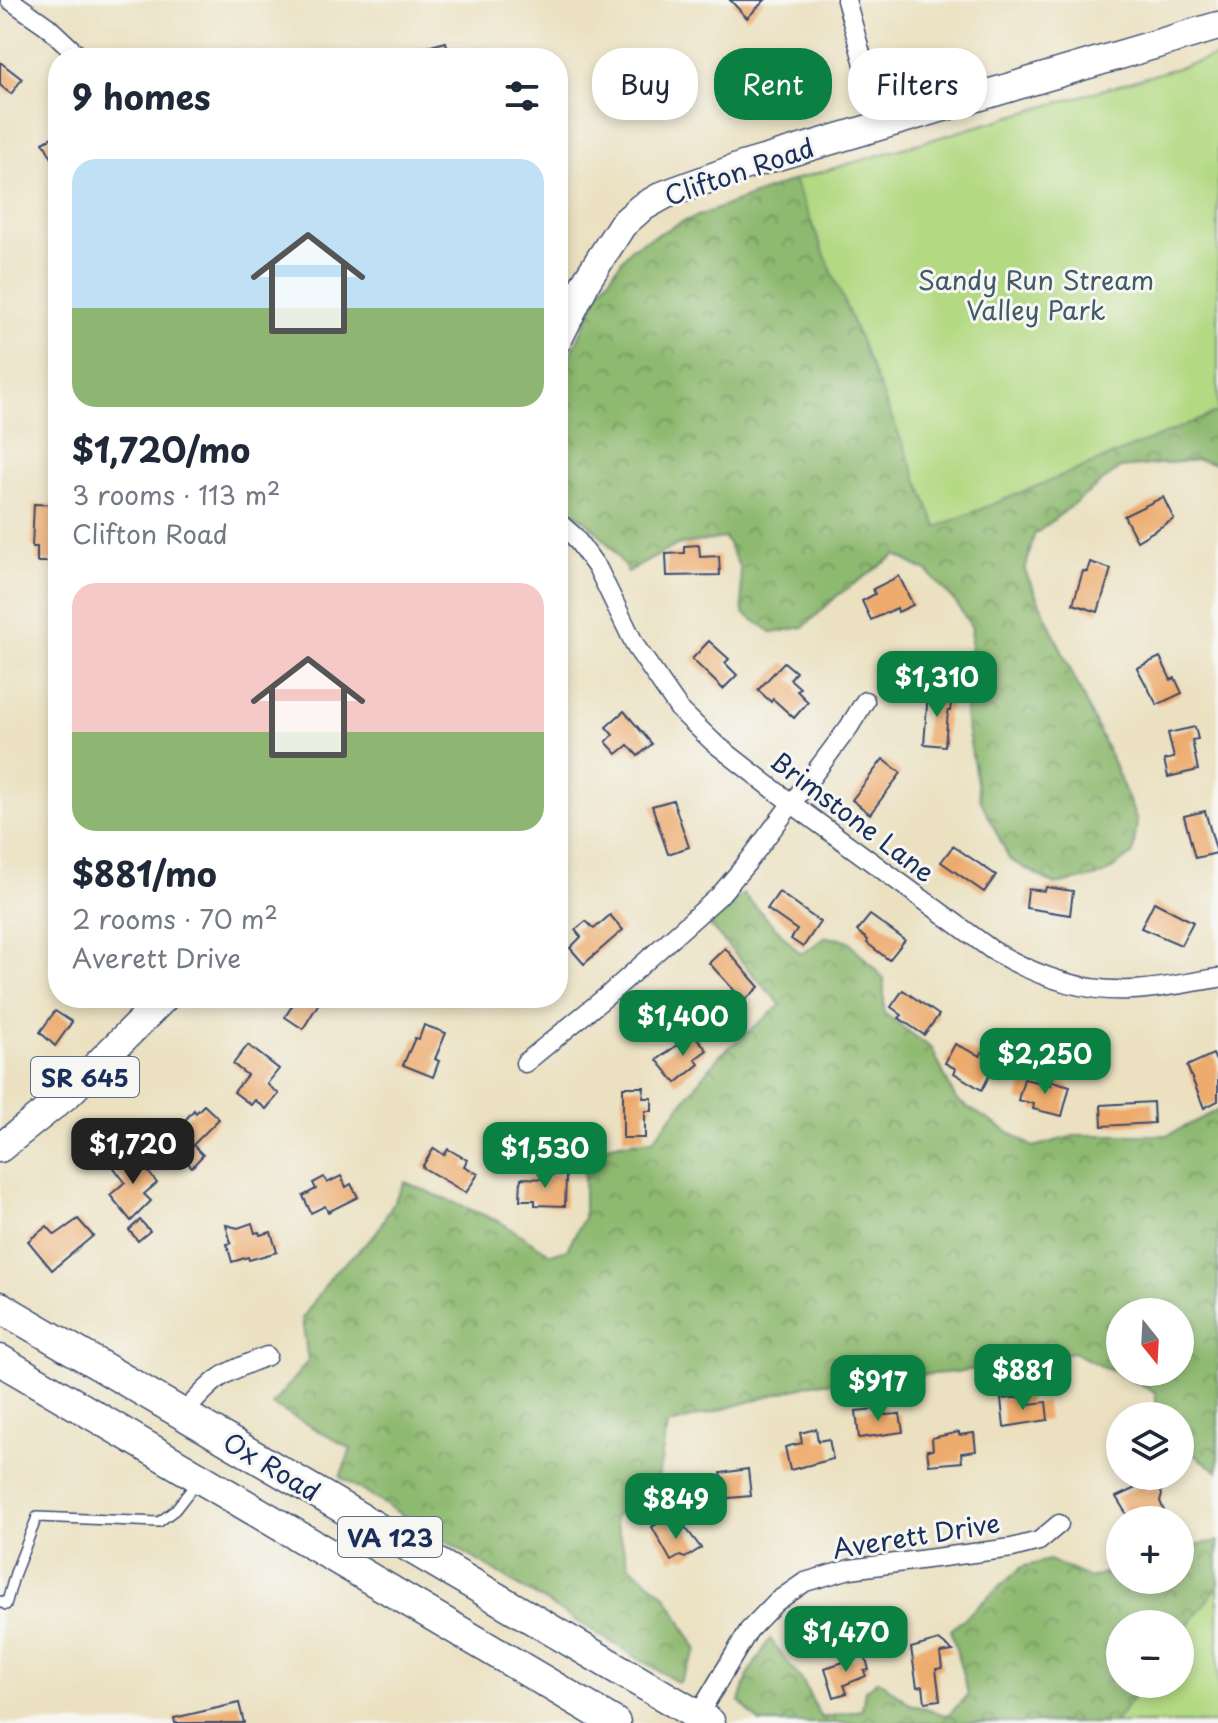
<!DOCTYPE html>
<meta charset="utf-8">
<style>
:root{--surface:#fff;--page:#f6f6f7;--text:#1f2937;--muted:#747a83;--accent:#0b8043}
body{margin:0;font-family:"Playpen Sans",sans-serif;background:var(--page);color:var(--text);height:100vh;display:flex;flex-direction:column;font-size:30px;white-space:nowrap}
*{box-sizing:border-box;margin:0}
p{font-size:26px;color:var(--muted)}
.icon{flex:none;width:44px;height:44px;fill:none;stroke:currentColor;stroke-width:2;stroke-linecap:round;stroke-linejoin:round}
.map{position:relative;flex:1;overflow:hidden}
.drawer{position:absolute;left:48px;top:48px;width:520px;height:960px;display:flex;flex-direction:column;background:var(--surface);border-radius:32px;box-shadow:0 4px 12px #0003}
.drawer>*{flex:none}
.banner{position:absolute;left:592px;top:48px;width:506px;height:72px;display:flex;gap:16px}
.needle{width:52px;rotate:162deg}
.tools{position:absolute;left:1106px;top:1298px;display:grid;gap:16px}
.tools a{display:grid;place-items:center;width:88px;height:88px;border-radius:50%;background:var(--surface);box-shadow:0 4px 12px #0003;font-size:40px}
.price{position:absolute;translate:-50% -68px;padding:0 18px;border-radius:16px;background:var(--accent);color:#fff;font-size:26px;line-height:52px;filter:drop-shadow(0 2px 4px #0008)}
.price::after{content:'';position:absolute;left:50%;top:48px;width:24px;height:18px;margin-left:-12px;background:inherit;clip-path:polygon(0 0,100% 0,50% 100%)}
.price.on{background:#222;color:#fff}
ul{padding:0;list-style:none}
li{display:grid;align-content:center;gap:16px;height:424px;padding:0 24px}
li span{display:grid;place-items:center;height:248px;border-radius:24px;color:#555}
li>.icon{margin-inline-start:auto}
span .icon{width:144px;height:144px;fill:#fffc;stroke-width:1}
li b{font-size:34px}
h2{display:flex;justify-content:space-between;align-items:center;height:96px;padding:0 24px;font-size:34px}
.pill{padding:0 28px;border-radius:32px;background:var(--surface);box-shadow:0 4px 12px #0003;font-size:28px;line-height:72px}
.pill.on{background:var(--accent);color:#fff}
.map>svg:first-child{display:block}
.forest{fill:url(#forest-crowns);stroke:#547467;stroke-width:2;fill-rule:evenodd}
.park{fill:#b3d982;stroke:#678470;stroke-width:2}
.building{fill:#edab6d}
.lines{fill:none;stroke-linecap:round;stroke-linejoin:round}
.service-casing{stroke:#3a4a6d;stroke-width:12}
.minor-casing{stroke:#3a4a6d;stroke-width:21}
.primary-casing{stroke:#3a4a6d;stroke-width:31}
.trunk-casing{stroke:#3a4a6d;stroke-width:33}
.service{stroke:#fff;stroke-width:9}
.minor{stroke:#fff;stroke-width:18}
.primary{stroke:#fff;stroke-width:28}
.trunk{stroke:#fff;stroke-width:30}
.labels{text-anchor:middle;dominant-baseline:central;stroke-width:6;stroke-linejoin:round;paint-order:stroke}
.shield{fill:#f6f6f2;stroke:#5d6b8a;stroke-width:2}
.shield-label{font-size:24px;font-weight:bold;fill:#1b2f5e}
.street-label{font-size:26px;fill:#1b2f5e;stroke:#f6f6f2}
.park-label{font-size:26px;fill:#415a67;stroke:#f6f6f2}
</style>
<div class="map">
<svg width="1218" height="1723" viewBox="0 0 1218 1723">
<defs>
<pattern id="forest-crowns" width="20" height="18" patternUnits="userSpaceOnUse" patternTransform="scale(2)"><rect width="20" height="18" fill="#8eb970"/><path d="M2 6a3 3 0 1 1 6 0M12 15a3 3 0 1 1 6 0" fill="none" stroke="#73975f"/></pattern>
</defs>
<rect width="100%" height="100%" fill="#f6f6f2"/>
<filter id="ink" filterUnits="userSpaceOnUse"><feTurbulence type="fractalNoise" baseFrequency=".0125" numOctaves="2"/><feDisplacementMap in="SourceGraphic" scale="16" xChannelSelector="R" yChannelSelector="G"/><feConvolveMatrix kernelMatrix="1 2 1 2 8 2 1 2 1" color-interpolation-filters="sRGB"/></filter>
<filter id="wash" filterUnits="userSpaceOnUse"><feTurbulence type="fractalNoise" baseFrequency=".006" numOctaves="4" result="noise"/><feDisplacementMap in="SourceGraphic" scale="32" xChannelSelector="R" yChannelSelector="G"/><feGaussianBlur stdDeviation="1.8" result="paint"/><feColorMatrix in="noise" values="0 0 0 0 0 0 0 0 0 0 0 0 0 0 0 0 0 1.4 0 .05"/><feComposite in="paint" operator="in"/></filter>
<g filter="url(#wash)">
<rect width="100%" height="100%" fill="#ebe1c1"/>
<g class="forest">
<path d="M1218 56V464L1199 460 1120 468 1034 535 1025 571 1113 762 1137 821 1133 854 1103 875 1056 885 1010 860 980 799 965 716 972 628 956 603 928 572 896 555 838 595 804 627 773 633 743 613 740 568 725 538 677 545 628 572C610 544 589 518 558 503V383L599 292 631 248 682 222 794 180Z"/>
<path d="M743 894 801 954 826 937 847 940 884 979V1013L932 1049 956 1100 1033 1147 1078 1135H1168L1218 1110V1471L1180 1445V1416H1158L1155 1392 1073 1352 957 1372 812 1384 667 1425 658 1478 614 1518 629 1565 666 1596 697 1650 679 1683 340 1477 351 1449 272 1405 308 1361 302 1319 333 1274 375 1235 405 1182 500 1222 551 1254 567 1249 584 1218V1151L620 1143 653 1140 720 1055 781 1005 708 924ZM1120 1312H1180V1372H1120Z"/>
<path d="M1218 1541V1723H760L740 1702 748 1675 770 1639 803 1682 821 1718 862 1710 865 1690 878 1680 910 1704 948 1716 968 1694 951 1630 1022 1567 1049 1560 1090 1578 1120 1567V1580H1180V1547ZM1120 1624H1180V1684H1120Z"/>
</g>
<g class="park">
<polygon points="1218,56 1218,412 937,527 794,180"/>
<polygon points="1218,1586 1218,1723 1114,1723 1144,1684 1180,1684 1180,1636"/>
</g>
<g id="blocks">
<g class="building">
<polygon points="730,0 765,0 747,18"/>
<polygon points="446,42 450,58 401,58 400,54"/>
<polygon points="0,62 22,79 11,94 0,85"/>
<polygon points="58,134 58,169 43,142"/>
<polygon points="1163,497 1174,519 1137,541 1124,516"/>
<polygon points="34,504 58,505 55,562 37,562 37,547 32,547"/>
<polygon points="699,545 700,557 719,556 720,575 667,576 666,554 684,553 684,546"/>
<polygon points="1090,562 1111,569 1098,612 1073,604 1083,571 1087,572"/>
<polygon points="899,576 913,605 898,612 897,608 871,620 862,601 875,594 873,589"/>
<polygon points="709,641 729,659 725,663 737,675 723,689 692,659"/>
<polygon points="1160,657 1171,680 1175,678 1182,693 1157,705 1137,668"/>
<polygon points="784,662 796,672 790,679 800,688 797,691 808,702 794,718 773,699 771,702 758,690"/>
<polygon points="928,693 952,695 950,711 948,711 945,746 924,744"/>
<polygon points="624,711 652,744 638,756 628,745 617,754 606,742 613,735 606,727"/>
<polygon points="1195,727 1198,739 1192,740 1198,770 1168,777 1164,760 1174,758 1168,733"/>
<polygon points="883,759 901,773 870,814 852,800"/>
<polygon points="673,800 689,847 668,854 652,806"/>
<polygon points="1205,811 1217,853 1195,858 1184,816"/>
<polygon points="953,846 996,875 984,892 941,862"/>
<polygon points="1046,887 1073,891 1070,915 1026,908 1028,889 1045,891"/>
<polygon points="779,892 820,922 803,947 791,939 797,930 767,909"/>
<polygon points="1154,902 1193,922 1181,945 1141,928"/>
<polygon points="610,915 623,930 584,964 570,948 581,937 575,930 586,921 594,929"/>
<polygon points="870,915 905,940 889,960 867,943 868,940 857,931"/>
<polygon points="725,948 759,987 744,1001 709,963"/>
<polygon points="903,990 939,1015 924,1035 899,1018 902,1015 891,1007"/>
<polygon points="297,998 322,998 303,1029 285,1017"/>
<polygon points="55,1011 72,1022 55,1046 40,1032"/>
<polygon points="424,1025 446,1033 435,1059 439,1061 433,1077 403,1065 415,1038 419,1039"/>
<polygon points="693,1033 707,1050 695,1059 699,1064 676,1083 657,1060"/>
<polygon points="955,1044 980,1056 982,1052 997,1060 982,1090 954,1073 956,1069 945,1063"/>
<polygon points="248,1045 279,1069 267,1084 279,1094 266,1109 255,1100 251,1105 234,1092 247,1075 233,1064"/>
<polygon points="1213,1054 1218,1066 1218,1101 1204,1108 1187,1066"/>
<polygon points="1024,1079 1051,1085 1052,1081 1070,1086 1062,1116 1033,1109 1034,1104 1018,1100"/>
<polygon points="623,1087 644,1087 643,1098 652,1098 652,1111 645,1111 645,1138 623,1138"/>
<polygon points="1153,1102 1154,1123 1102,1126 1101,1105"/>
<polygon points="204,1105 219,1119 193,1145 203,1155 192,1167 166,1142 194,1110 196,1113"/>
<polygon points="434,1148 444,1155 448,1149 467,1160 464,1166 478,1174 466,1193 422,1167"/>
<polygon points="133,1152 157,1183 144,1194 151,1201 131,1221 110,1195 125,1182 114,1168"/>
<polygon points="548,1175 566,1175 565,1206 535,1205 535,1200 520,1200 521,1178 548,1179"/>
<polygon points="341,1176 346,1187 351,1184 358,1197 328,1212 325,1206 311,1213 303,1196 316,1189 313,1183 324,1177 327,1183"/>
<polygon points="78,1219 93,1236 52,1270 28,1241 47,1226 55,1235"/>
<polygon points="140,1220 150,1231 138,1241 129,1230"/>
<polygon points="252,1223 255,1233 259,1232 260,1235 271,1232 277,1252 249,1260 248,1257 232,1262 227,1244 231,1243 226,1225 238,1228"/>
<polygon points="1028,1397 1029,1404 1046,1402 1048,1420 1004,1427 1001,1399"/>
<polygon points="885,1408 885,1415 900,1414 903,1432 859,1438 856,1411"/>
<polygon points="816,1429 818,1441 829,1439 833,1459 790,1470 785,1447 802,1443 800,1433"/>
<polygon points="959,1432 959,1435 974,1433 976,1451 961,1453 962,1462 929,1465 927,1450 933,1450 932,1438"/>
<polygon points="748,1469 751,1496 706,1500 704,1482 722,1480 721,1473"/>
<polygon points="1144,1484 1147,1490 1158,1485 1162,1495 1160,1501 1164,1511 1158,1514 1161,1520 1130,1520 1116,1497"/>
<polygon points="668,1518 676,1533 685,1527 701,1548 685,1558 680,1556 671,1561 652,1527"/>
<polygon points="939,1640 953,1651 940,1653 942,1668 936,1669 940,1700 925,1702 923,1686 917,1687 911,1648"/>
<polygon points="865,1655 869,1670 864,1671 866,1676 844,1685 847,1693 834,1697 825,1668"/>
<polygon points="239,1703 244,1723 175,1723 174,1718"/>
</g>
</g>
</g>
<g filter="url(#ink)">
<use href="#blocks" fill-opacity="0" stroke="#3a4a6d" stroke-width="2"/>
<g class="lines">
<defs>
<polyline id="service" points="0,1601 6,1605 15,1573 37,1517 159,1522 175,1510 196,1483"/>
<g id="minor">
<polyline points="10,0 47,26 81,58"/>
<polyline points="846,0 881,125"/>
<path d="M558 522 574 536 598 569 636 647 679 709 713 742 791 803 992 950C1034 975 1082 993 1132 990 1161 989 1190 982 1218 978"/>
<polyline points="525,1063 608,995 719,896 747,863 849,727 865,701"/>
<path d="M184 1413C215 1377 222 1373 267 1356"/>
<polyline points="694,1722 749,1630 776,1602 805,1582 850,1569 1012,1548 1039,1541 1059,1524"/>
</g>
<g id="primary">
<polyline points="558,339 587,280 622,225 641,208 664,195 743,166 1218,26"/>
<polyline points="0,1148 69,1093 164,998"/>
</g>
<g id="trunk">
<polyline points="0,1307 710,1723"/>
<polyline points="0,1360 615,1723"/>
</g>
</defs>
<use href="#service" class="service-casing"/>
<use href="#minor" class="minor-casing"/>
<use href="#primary" class="primary-casing"/>
<use href="#trunk" class="trunk-casing"/>
<use href="#service" class="service"/>
<use href="#minor" class="minor"/>
<use href="#primary" class="primary"/>
<use href="#trunk" class="trunk"/>
</g>
</g>
<g class="labels">
<g class="shield">
<rect x="31" y="1057" width="108" height="40" rx="6"/>
<rect x="338" y="1517" width="104" height="40" rx="6"/>
</g>
<g class="shield-label">
<text x="85" y="1077">SR 645</text>
<text x="390" y="1537">VA 123</text>
</g>
<g class="street-label">
<text transform="translate(739 171) rotate(-19)">Clifton Road</text>
<text transform="translate(853 816) rotate(37)">Brimstone Lane</text>
<text transform="translate(272 1466) rotate(31)">Ox Road</text>
<text transform="translate(916 1535) rotate(-9)">Averett Drive</text>
</g>
<g class="park-label">
<text x="1036" y="279">Sandy Run Stream<tspan x="1036" dy="30">Valley Park</tspan></text>
</g>
</g>
</svg>
<div class="tools">
<a><svg class="needle" viewBox="-14 -14 28 28"><path d="M0-13l5 13h-10z" fill="#e53935"/><path d="M0 13l5-13h-10z" fill="#747a83"/></svg></a>
<a><svg class="icon" aria-label="layers" viewBox="0 0 24 24"><path d="M12 4l9 5-9 5-9-5zM3 14l9 5 9-5"/></svg></a>
<a>+</a>
<a>−</a>
</div>
<b class="price" style="left:937px;top:719px">$1,310</b>
<b class="price" style="left:683px;top:1058px">$1,400</b>
<b class="price" style="left:1045px;top:1096px">$2,250</b>
<b class="price on" style="left:133px;top:1186px">$1,720</b>
<b class="price" style="left:545px;top:1190px">$1,530</b>
<b class="price" style="left:1023px;top:1412px">$881</b>
<b class="price" style="left:878px;top:1423px">$917</b>
<b class="price" style="left:676px;top:1541px">$849</b>
<b class="price" style="left:846px;top:1674px">$1,470</b>
<div class="banner">
<a class="pill">Buy</a>
<a class="pill on">Rent</a>
<a class="pill">Filters</a>
</div>
<section class="drawer">
<h2>9 homes<svg class="icon" aria-label="filters" viewBox="0 0 24 24"><path d="M4 7h16M4 17h16"/><circle cx="9" cy="7" r="2"/><circle cx="15" cy="17" r="2"/></svg></h2>
<ul>
<li><span style="background:linear-gradient(#bfe0f5 60%,#8fb573 0)"><svg class="icon" aria-label="home" viewBox="0 0 24 24"><path d="M3 11l9-7 9 7M6 9v11h12V9"/></svg></span><div><b>$1,720/mo</b><p>3 rooms · 113 m²</p><p>Clifton Road</p></div></li>
<li><span style="background:linear-gradient(#f6c9c9 60%,#8fb573 0)"><svg class="icon" aria-label="home" viewBox="0 0 24 24"><path d="M3 11l9-7 9 7M6 9v11h12V9"/></svg></span><div><b>$881/mo</b><p>2 rooms · 70 m²</p><p>Averett Drive</p></div></li>
</ul>
</section>
</div>
